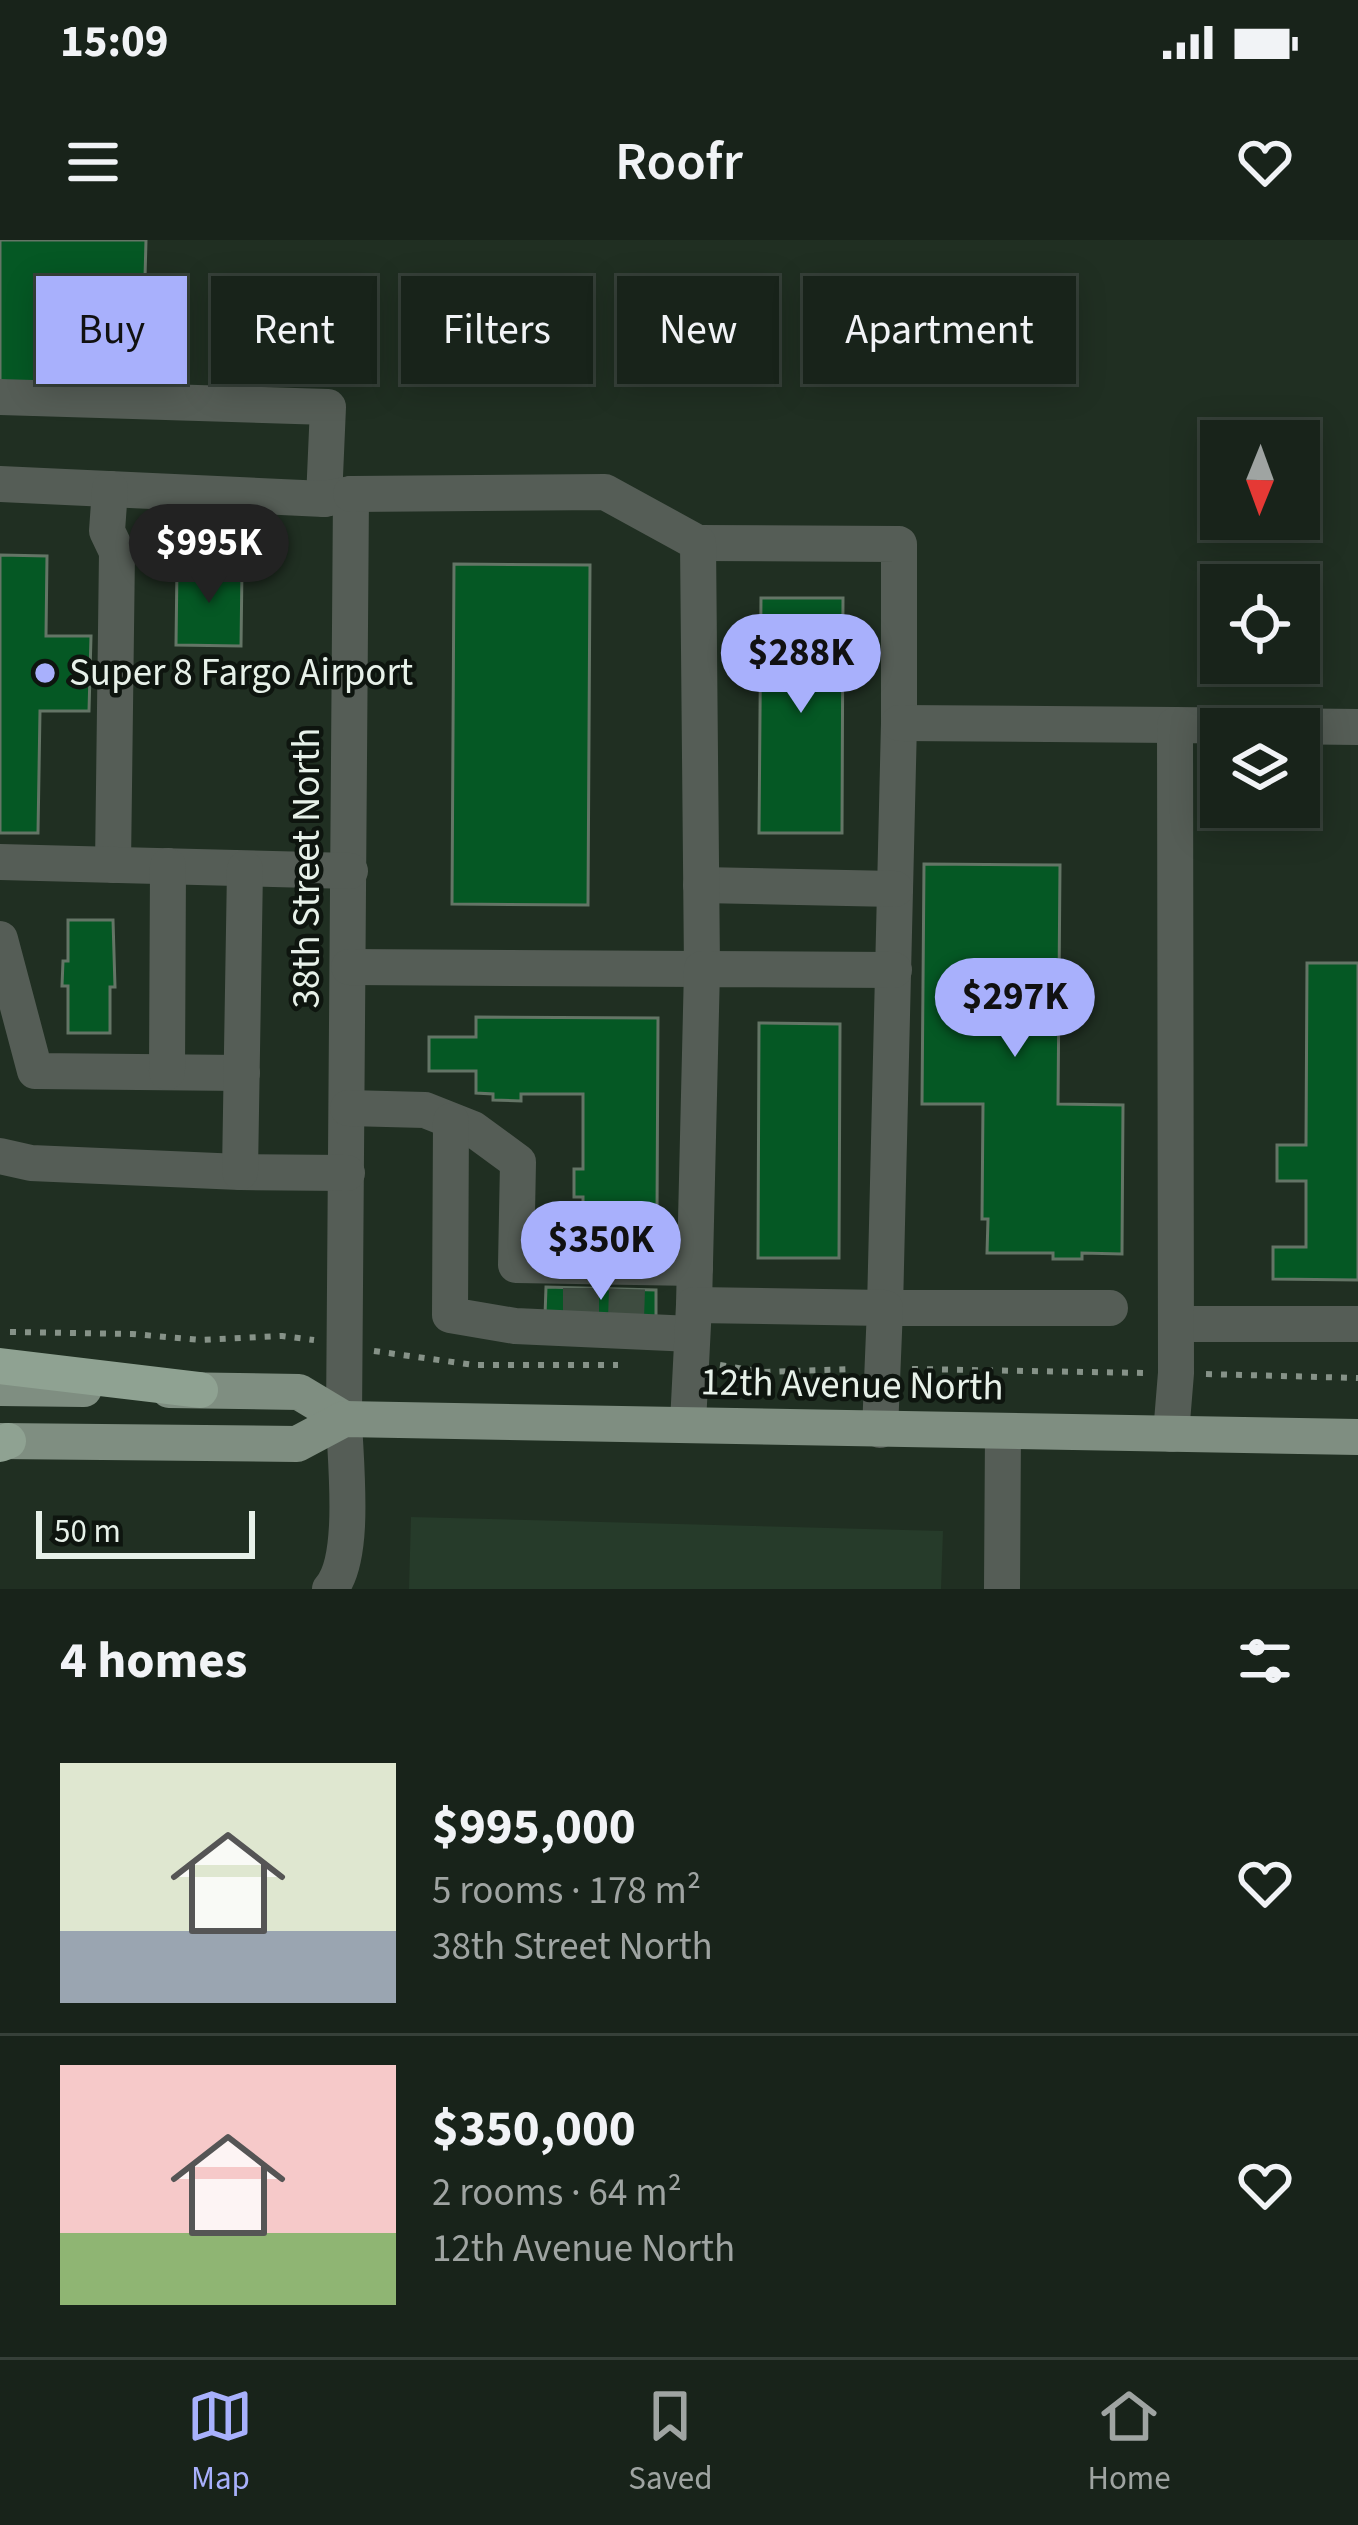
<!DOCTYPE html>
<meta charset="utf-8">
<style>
:root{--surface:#18231a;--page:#252f27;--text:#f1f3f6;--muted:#9fa4a2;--line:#364039;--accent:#a8b0fc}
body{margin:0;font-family:"Source Sans 3",sans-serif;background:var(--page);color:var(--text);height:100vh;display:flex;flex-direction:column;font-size:45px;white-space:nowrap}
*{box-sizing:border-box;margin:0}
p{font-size:39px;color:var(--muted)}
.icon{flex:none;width:66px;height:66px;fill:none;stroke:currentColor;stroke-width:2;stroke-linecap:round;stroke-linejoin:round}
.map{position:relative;height:1349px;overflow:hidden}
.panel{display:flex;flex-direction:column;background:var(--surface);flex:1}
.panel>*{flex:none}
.hud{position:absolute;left:36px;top:36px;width:1287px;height:108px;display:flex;gap:24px}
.needle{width:78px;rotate:181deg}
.controls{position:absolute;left:1200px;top:180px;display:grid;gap:24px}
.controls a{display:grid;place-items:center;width:120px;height:120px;border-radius:0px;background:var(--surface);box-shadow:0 6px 30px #0003,0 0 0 3px var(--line);font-size:60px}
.scale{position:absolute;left:36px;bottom:30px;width:219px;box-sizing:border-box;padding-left:12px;border:6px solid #e7f1e9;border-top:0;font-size:33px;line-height:42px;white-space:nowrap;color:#e7f1e9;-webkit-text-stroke:9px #0e150f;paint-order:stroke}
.price{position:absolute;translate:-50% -102px;padding:0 27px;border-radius:42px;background:var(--accent);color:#111;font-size:39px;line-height:78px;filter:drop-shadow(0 3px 6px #0008)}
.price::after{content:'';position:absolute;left:50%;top:72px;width:36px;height:27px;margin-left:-18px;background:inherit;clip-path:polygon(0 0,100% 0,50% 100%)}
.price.current{background:#222;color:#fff}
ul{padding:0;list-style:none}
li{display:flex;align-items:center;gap:36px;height:300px;padding:0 60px}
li+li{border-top:3px solid var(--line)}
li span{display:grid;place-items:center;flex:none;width:336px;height:240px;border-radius:0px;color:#555}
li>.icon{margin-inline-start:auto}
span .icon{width:144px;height:144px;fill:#fffc;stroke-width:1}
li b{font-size:51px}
h2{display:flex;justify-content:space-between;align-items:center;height:144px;padding:0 60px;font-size:51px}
.chip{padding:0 42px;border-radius:0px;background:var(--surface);box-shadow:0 6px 30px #0003,0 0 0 3px var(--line);font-size:42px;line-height:108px}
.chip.current{background:var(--accent);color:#111}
.status{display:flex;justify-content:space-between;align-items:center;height:84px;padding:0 60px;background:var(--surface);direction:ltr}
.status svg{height:33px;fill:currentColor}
header{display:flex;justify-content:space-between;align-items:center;height:156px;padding:0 60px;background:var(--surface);font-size:54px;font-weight:600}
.dock{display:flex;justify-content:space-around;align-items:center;height:168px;border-top:3px solid var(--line);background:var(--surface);font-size:33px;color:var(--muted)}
.dock a{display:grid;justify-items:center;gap:6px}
.dock .current{color:var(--accent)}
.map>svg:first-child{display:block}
.built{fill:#263b2a}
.building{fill:#055824;stroke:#647566;stroke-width:3}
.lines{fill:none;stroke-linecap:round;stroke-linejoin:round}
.minor-tunnel{stroke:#3e4c40;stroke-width:36;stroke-dasharray:36 18;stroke-linecap:butt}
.path{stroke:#869288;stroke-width:6;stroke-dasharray:6 9;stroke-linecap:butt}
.minor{stroke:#555d56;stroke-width:36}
.major{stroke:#7f8e81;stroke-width:36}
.highway{stroke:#8fa292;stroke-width:36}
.poi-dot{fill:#a8b0fc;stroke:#0e150f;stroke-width:4.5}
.labels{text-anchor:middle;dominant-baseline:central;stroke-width:9;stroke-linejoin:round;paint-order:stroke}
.poi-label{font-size:39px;fill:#e7f1e9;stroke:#0e150f;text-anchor:start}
.street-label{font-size:39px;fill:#e7f1e9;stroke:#0e150f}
</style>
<div class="status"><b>15:09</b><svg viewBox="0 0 49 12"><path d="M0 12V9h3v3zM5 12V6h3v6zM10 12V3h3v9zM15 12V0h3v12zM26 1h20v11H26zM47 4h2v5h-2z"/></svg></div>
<header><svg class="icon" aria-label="menu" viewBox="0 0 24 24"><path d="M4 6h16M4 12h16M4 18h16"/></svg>Roofr<svg class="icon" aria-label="heart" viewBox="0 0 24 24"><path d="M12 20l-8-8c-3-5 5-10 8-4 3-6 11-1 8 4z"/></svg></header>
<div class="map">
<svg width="1358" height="1349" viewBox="0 0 1358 1349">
<rect width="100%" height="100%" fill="#202f22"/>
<polygon class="built" points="411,1277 943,1291 941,1349 409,1349"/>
<g class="building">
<polygon points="0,0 146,0 142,152 0,149"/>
<polygon points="0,315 47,316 46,396 91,396 89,471 40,471 38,593 0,593"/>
<polygon points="454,324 590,325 588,665 452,664"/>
<polygon points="177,327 242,328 241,406 176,405"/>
<polygon points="761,358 843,358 842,593 759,593"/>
<polygon points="924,624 1060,625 1058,864 1123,865 1122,1014 1082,1013 1082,1019 1053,1019 1053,1013 987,1013 988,979 982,979 983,864 922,864"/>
<polygon points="68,680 113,680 115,747 110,747 110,793 68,793 68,746 62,746 63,721 68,721"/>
<polygon points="1307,723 1358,723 1358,1040 1273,1039 1273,1007 1306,1007 1306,941 1277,941 1277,905 1306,905"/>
<polygon points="476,777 658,778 657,975 635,975 635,983 605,982 605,975 583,975 583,957 574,957 574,929 583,929 583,854 521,854 521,861 493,860 493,854 476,853 476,831 429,831 429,797 476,797"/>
<polygon points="759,783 840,784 839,1018 758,1018"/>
<polygon points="546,1047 656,1050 656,1079 545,1076"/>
</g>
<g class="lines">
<g class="minor-tunnel">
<polyline points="581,1048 581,1077"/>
<polyline points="626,1079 627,1049"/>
</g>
<g class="path">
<polyline points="10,1092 132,1094 202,1100 282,1096 314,1100"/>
<polyline points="374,1111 474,1125 618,1125"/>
<polyline points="720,1125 763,1132 851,1129"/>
<polyline points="912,1129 1145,1133"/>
<polyline points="1206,1134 1358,1138"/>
</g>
<g class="minor">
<polyline points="0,157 328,167 324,259"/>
<path d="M0 244 324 259 351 254 344 1179C345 1220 357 1319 330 1349"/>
<polyline points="110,249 107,291 117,312 113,625"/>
<polyline points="698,303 899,304 899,483 885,1068 1110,1068"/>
<polyline points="899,483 1175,485"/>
<polyline points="0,622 350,631"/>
<polyline points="701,645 895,649"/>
<polyline points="0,699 35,831 242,833"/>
<polyline points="349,727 702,729 698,303 605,252 351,254"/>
<polyline points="167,832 168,626"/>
<polyline points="348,868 425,870 473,889 518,922 516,1025 695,1028"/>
<polyline points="451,881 450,1075 515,1086 692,1094"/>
<polyline points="0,916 31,923 240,932 347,933"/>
<polyline points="240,932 245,629"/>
<polyline points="694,1065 702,729 894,730"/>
<polyline points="1177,1084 1358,1084"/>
<polyline points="688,1183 694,1065 885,1068 880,1190"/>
<polyline points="1171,1194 1176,1133 1175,485 1358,487"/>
<polyline points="1002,1349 1003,1191"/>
</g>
<g class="major">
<polyline points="0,1148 84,1149"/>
<polyline points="169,1150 299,1152 344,1179"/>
<polyline points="0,1201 297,1204 344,1179 1358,1197"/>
</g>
<g class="highway">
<polyline points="0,1126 200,1150"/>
<polyline points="0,1204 8,1201"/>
</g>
</g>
<circle class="poi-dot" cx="45" cy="433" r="12"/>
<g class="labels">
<g class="poi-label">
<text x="69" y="433">Super 8 Fargo Airport</text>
</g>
<g class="street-label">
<text transform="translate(307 628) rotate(-90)">38th Street North</text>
<text transform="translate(852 1145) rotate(1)">12th Avenue North</text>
</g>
</g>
</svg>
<div class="controls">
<a><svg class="needle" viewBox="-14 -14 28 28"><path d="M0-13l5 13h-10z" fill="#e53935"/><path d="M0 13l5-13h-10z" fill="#9fa4a2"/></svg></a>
<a><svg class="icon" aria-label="locate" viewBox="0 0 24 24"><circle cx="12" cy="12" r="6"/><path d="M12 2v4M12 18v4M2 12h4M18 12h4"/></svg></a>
<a><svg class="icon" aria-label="layers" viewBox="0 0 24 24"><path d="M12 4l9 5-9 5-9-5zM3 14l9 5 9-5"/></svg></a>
</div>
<div class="scale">50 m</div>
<b class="price current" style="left:209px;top:366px">$995K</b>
<b class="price" style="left:801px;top:476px">$288K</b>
<b class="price" style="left:1015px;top:820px">$297K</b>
<b class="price" style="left:601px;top:1063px">$350K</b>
<div class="hud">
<a class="chip current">Buy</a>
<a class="chip">Rent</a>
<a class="chip">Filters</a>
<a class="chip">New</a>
<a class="chip">Apartment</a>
</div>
</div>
<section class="panel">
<h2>4 homes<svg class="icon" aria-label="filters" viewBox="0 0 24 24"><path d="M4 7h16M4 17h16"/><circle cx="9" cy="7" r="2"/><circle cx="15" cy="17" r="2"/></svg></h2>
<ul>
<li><span style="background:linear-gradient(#dfe7d0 70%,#9aa5b1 0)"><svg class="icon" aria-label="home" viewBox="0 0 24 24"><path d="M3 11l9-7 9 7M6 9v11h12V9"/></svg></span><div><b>$995,000</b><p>5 rooms · 178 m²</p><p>38th Street North</p></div><svg class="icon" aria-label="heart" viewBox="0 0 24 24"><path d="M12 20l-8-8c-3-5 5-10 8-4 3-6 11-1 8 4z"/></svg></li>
<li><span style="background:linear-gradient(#f6c9c9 70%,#8fb573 0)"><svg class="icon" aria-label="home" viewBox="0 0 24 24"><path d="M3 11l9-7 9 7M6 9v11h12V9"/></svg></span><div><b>$350,000</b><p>2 rooms · 64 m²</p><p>12th Avenue North</p></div><svg class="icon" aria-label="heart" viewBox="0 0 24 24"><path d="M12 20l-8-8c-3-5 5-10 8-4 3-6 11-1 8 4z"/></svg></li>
</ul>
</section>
<nav class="dock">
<a class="current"><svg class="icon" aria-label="map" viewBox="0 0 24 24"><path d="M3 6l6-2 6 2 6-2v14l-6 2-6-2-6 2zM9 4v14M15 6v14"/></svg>Map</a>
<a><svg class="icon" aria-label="saved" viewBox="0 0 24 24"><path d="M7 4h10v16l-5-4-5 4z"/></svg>Saved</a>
<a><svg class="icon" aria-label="home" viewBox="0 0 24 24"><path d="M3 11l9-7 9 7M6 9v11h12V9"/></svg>Home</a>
</nav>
